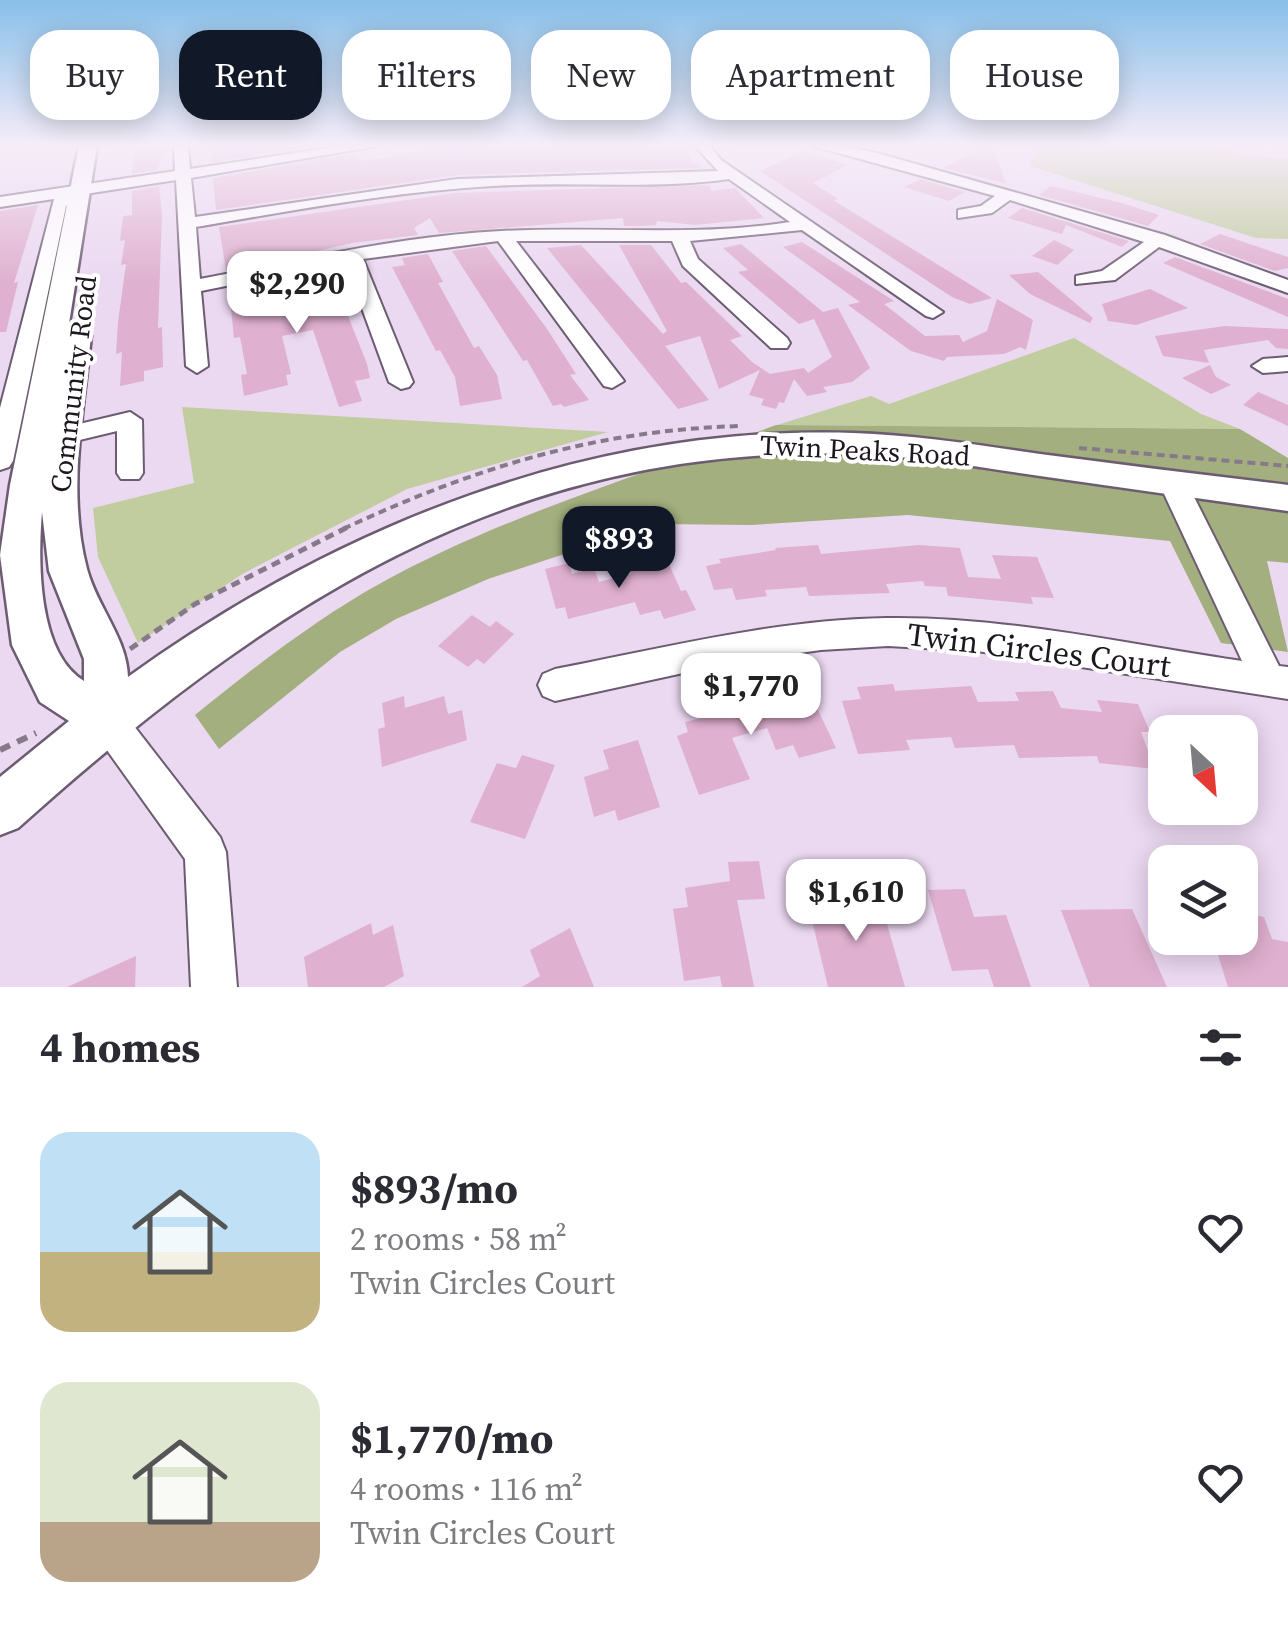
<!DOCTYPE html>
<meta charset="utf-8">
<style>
:root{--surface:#fff;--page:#f2f2f3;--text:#2b2b33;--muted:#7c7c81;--accent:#111827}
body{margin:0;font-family:"Source Serif 4",serif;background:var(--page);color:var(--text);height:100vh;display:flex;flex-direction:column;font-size:38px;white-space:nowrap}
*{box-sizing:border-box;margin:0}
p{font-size:32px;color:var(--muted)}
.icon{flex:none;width:55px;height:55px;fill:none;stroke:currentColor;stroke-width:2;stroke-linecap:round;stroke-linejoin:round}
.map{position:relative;height:987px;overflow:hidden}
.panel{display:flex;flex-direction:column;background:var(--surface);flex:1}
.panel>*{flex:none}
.banner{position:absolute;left:30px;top:30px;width:1230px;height:90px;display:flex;gap:20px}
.needle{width:65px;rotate:154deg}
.controls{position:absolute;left:1148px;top:715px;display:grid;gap:20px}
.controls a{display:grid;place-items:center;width:110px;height:110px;border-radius:20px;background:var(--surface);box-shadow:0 5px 25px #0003;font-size:50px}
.price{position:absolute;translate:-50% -85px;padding:0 22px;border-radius:20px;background:#fff;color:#222;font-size:32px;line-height:65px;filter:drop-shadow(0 2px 5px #0008)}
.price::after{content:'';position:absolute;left:50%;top:60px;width:30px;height:22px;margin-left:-15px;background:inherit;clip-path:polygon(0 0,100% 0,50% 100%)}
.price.current{background:var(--accent);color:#fff}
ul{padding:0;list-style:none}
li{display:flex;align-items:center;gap:30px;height:250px;padding:0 40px}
li span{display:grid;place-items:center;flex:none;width:280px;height:200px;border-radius:30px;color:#555}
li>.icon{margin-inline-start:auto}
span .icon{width:120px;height:120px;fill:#fffc;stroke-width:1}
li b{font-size:42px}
h2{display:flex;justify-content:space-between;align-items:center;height:120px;padding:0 40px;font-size:42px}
.chip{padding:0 35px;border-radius:30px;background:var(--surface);box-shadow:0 5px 25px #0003;font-size:35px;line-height:90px}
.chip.current{background:var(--accent);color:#fff}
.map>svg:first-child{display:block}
.green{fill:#c1cc9f}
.forest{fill:#a3af7e}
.building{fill:#dfb0cf}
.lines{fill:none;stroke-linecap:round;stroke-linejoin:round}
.minor-casing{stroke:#6c5c71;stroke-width:4}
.major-casing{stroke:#6c5c71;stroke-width:5}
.path-far2{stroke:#867a8a;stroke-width:4;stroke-dasharray:8 5;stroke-linecap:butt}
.path-far1{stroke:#867a8a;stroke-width:5;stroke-dasharray:9 6;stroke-linecap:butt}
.path{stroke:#867a8a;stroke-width:6;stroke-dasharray:11 8;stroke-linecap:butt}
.minor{fill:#fff;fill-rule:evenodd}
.major{fill:#fff;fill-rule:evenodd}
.labels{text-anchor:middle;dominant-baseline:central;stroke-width:8;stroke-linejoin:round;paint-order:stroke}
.street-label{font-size:28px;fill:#1d171f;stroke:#fff}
.near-street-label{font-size:32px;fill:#1d171f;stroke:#fff}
</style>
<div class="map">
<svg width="1288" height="987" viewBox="0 0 1288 987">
<rect width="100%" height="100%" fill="#ebd8f1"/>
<g class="green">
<polygon points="1033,146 1220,146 1234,150 1233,154 1288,159 1288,239 1256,238 1030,166 1036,149"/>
<polygon points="1074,338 1201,414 1240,429 777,425 871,396 889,404"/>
<polygon points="182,407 608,432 407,489 244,573 138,643 98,557 93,508 194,483"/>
</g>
<path class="forest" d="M776 425 1240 429 1288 458V563L1267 561 1288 652 1221 643 1170 541 908 515 752 525 656 524 488 579 396 619 340 652 219 749 195 715C250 670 319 617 381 583 505 515 644 474 776 425Z"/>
<g class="building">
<polygon points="135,146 163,146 158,170 132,174"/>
<polygon points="211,146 236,148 316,146 212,162"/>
<polygon points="489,146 673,146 686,148 691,162 698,162 701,168 457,175 216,210 213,178 356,153 361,161 392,157 392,154"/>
<polygon points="973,146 993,148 1006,183 943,168 974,152"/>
<polygon points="803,151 848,165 813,183 838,199 833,200 992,298 970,304 952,297 760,171"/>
<polygon points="920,179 965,192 949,201 904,187"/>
<polygon points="709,185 711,191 735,188 764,218 695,225 657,221 656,225 639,226 624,226 623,218 439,233 430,218 414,228 418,235 352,243 295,256 294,253 226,270 219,227 455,193"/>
<polygon points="159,186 162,214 158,328 162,327 163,367 144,371 144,381 120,386 122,352 116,354 118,322 126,264 121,265 125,240 120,241 123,216 132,215 132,191"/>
<polygon points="1051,186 1122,203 1159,215 1148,226 1039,195"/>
<polygon points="38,205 14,283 18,282 6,332 0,332 0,211"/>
<polygon points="1022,208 1129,241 1122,247 1066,225 1062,234 1008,218"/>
<polygon points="1220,234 1288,257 1288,268 1275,271 1200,244"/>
<polygon points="1054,240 1074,250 1057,265 1032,256"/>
<polygon points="802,242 894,301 884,304 925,336 959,335 963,342 987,331 997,299 1033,320 1026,350 1020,347 1004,354 947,357 944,361 911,351 848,305 860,302 783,247"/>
<polygon points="741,244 823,312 838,308 870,368 852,382 823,387 827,392 807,396 794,379 784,403 779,402 776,409 761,405 764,399 749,395 760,370 719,389 700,336 665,346 709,400 678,409 547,248 581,245 663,334 667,331 619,245 651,245 681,283 686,282 742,336 730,340 752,362 770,374 804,368 808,373 832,357 814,319 799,324 738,272 748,270 723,248"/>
<polygon points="486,246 547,329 576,374 570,375 589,400 564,407 561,404 553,406 527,360 523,361 452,251"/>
<polygon points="428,254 443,282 438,283 474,348 479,346 497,375 502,399 460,406 455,377 440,350 436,351 392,267 405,265 402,258"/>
<polygon points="1175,257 1288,299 1288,317 1163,263"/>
<polygon points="319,271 323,280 333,278 367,364 370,378 355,381 362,401 339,407 313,330 282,336 291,374 286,375 288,385 244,396 241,375 247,374 240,337 234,338 229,289 270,281 274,302 307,294 301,275"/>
<polygon points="1038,272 1093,318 1090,323 1030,294 1009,275"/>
<polygon points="1150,289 1188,308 1136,325 1108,321 1102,304"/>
<polygon points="1225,326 1288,329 1288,349 1276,348 1268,340 1204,350 1209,363 1163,356 1155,336"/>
<polygon points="1210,365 1216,377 1231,385 1211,394 1182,378"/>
<polygon points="1258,392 1288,405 1288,426 1243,405"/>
<polygon points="818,545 821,554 919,545 960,548 968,577 1001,579 992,555 1037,557 1054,598 1031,597 1033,604 948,596 946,587 925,586 923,581 886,584 890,593 809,596 806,587 765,590 767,596 736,600 732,588 714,590 706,566 721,563 719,559 776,550 775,548"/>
<polygon points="641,557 646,568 668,562 681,591 686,590 696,610 664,619 660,610 640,615 635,602 568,619 565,607 556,609 545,569 569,563 572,574 594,568 599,582 631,574 626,561"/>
<polygon points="472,615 490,627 496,621 514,634 484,664 477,659 468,667 438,646"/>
<polygon points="893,684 895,691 971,686 978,702 1019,701 1015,692 1053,691 1061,708 1102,712 1097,700 1138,704 1150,732 1141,732 1155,769 1099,763 1097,756 1019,758 1014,745 955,748 951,737 906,740 910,750 858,754 842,701 861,699 857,687"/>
<polygon points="809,691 836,748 799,758 793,745 776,750 767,728 732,738 750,779 699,795 677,736 688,732 685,722"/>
<polygon points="404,696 405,708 444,696 448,714 462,710 467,740 382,767 378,729 385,727 382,703"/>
<polygon points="638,740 660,807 618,821 615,810 594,817 584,777 609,769 603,750"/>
<polygon points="522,755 555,765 525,839 470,822 497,763 516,768"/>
<polygon points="759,861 765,899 737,900 754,987 722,987 720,976 684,981 673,909 688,907 685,888 730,881 728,862"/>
<polygon points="868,888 875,910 883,910 905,987 828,987 810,912 841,908 836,891"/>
<polygon points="965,889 974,917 1006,915 1031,987 994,987 988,969 952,971 928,890"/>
<polygon points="1132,909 1167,987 1090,987 1061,910"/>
<polygon points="1240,912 1264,917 1272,939 1288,942 1288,987 1228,987 1214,942 1240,948 1236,938 1240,938"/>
<polygon points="371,923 373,935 393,925 404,976 384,987 308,987 304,957"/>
<polygon points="570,928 594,987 522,987 540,976 530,950"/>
<polygon points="136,956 135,987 67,987"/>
</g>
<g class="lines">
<defs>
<g id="minor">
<path d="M174 146H188L190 169 341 146H377L191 178 195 217 457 179 718 171 695 146H710L721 160 943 312 933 318 926 316 802 230 690 241 698 259 787 338 790 343 787 348H771L683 266 672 241H516L624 381 612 388 604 386 498 241 363 259 413 382 409 387 401 389 389 382 345 262 201 291 208 366 197 373 186 366 176 180 85 194 66 206 13 461 9 467 0 470V408L54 199 0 207V197L175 171ZM729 179 790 222C694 237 598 226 501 231 400 236 300 260 200 279L196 227C294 210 392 192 492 186 571 181 650 190 729 179Z"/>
<polygon points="813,146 842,146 877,153 1165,235 1288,280 1288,293 1159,247 1115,280 1076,284 1076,276 1102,271 1144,242 1010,200 992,213 958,218 958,210 981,206 995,196"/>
<polygon points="1288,357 1288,371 1263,373 1252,366 1263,359"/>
<polygon points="130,412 142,420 143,473 139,479 121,479 117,473 117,431 63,444 50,436 54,430"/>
<path d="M1173 474 1183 476 1187 483 1279 666 1288 667V699L977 651 888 646 821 650 729 663 555 701 543 696 538 685 543 674 555 669C664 648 774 620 886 618 1004 616 1125 644 1242 661L1159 483 1163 476Z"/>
<polygon points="107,703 120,708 220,837 226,852 237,987 191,987 185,859 94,732 89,720 94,708"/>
</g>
<path id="major" d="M79 146H97L68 330H87L91 336C83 413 67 493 87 569 97 607 127 638 128 677 339 525 589 425 853 433 916 435 978 445 1040 454 1123 465 1205 475 1288 485V511C1205 499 1123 488 1040 476 978 467 915 456 852 454 508 444 263 608 18 828L0 835V777L69 721 40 702 12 645 0 555 10 485ZM42 512 49 571 84 659V681C37 653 38 560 42 512Z"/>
</defs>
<use href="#minor" class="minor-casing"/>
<use href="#major" class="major-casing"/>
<g class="path-far2">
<polyline points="1079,448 1288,466"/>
<path d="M343 529C474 468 595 430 741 426"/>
</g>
<polyline class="path-far1" points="130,649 195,604 348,527"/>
<polyline class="path" points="0,750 36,733"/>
<use href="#minor" class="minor"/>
<use href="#major" class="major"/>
</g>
<linearGradient id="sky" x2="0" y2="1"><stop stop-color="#88bfe9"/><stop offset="0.51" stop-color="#f6edf9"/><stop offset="1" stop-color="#f6edf9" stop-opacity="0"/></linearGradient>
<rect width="1288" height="284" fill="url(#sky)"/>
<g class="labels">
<g class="street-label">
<text transform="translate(73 384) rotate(-83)">Community Road</text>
<text transform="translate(865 450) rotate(3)">Twin Peaks Road</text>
</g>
<g class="near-street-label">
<text transform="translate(1039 650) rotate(7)">Twin Circles Court</text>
</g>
</g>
</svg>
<div class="controls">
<a><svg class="needle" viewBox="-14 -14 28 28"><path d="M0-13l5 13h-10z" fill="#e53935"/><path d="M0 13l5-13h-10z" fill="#7c7c81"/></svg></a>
<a><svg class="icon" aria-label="layers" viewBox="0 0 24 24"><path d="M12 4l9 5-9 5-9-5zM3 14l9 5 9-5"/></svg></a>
</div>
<b class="price" style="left:297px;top:336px">$2,290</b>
<b class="price current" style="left:619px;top:591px">$893</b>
<b class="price" style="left:751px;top:738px">$1,770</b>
<b class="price" style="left:856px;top:944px">$1,610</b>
<div class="banner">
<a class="chip">Buy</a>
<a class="chip current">Rent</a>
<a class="chip">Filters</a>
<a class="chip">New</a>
<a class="chip">Apartment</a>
<a class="chip">House</a>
</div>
</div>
<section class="panel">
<h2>4 homes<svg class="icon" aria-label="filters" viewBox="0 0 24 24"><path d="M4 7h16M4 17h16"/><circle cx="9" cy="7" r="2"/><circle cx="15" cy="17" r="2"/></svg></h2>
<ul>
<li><span style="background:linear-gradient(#bfe0f5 60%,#c2b280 0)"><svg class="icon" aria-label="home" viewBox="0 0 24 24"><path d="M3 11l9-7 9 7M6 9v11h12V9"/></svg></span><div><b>$893/mo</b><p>2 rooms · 58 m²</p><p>Twin Circles Court</p></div><svg class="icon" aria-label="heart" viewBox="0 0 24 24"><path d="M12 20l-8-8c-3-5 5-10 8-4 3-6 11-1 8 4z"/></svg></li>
<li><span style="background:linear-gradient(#dfe7d0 70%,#b9a48a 0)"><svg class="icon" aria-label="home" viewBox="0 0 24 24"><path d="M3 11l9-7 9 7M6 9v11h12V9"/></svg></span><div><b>$1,770/mo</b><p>4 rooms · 116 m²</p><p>Twin Circles Court</p></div><svg class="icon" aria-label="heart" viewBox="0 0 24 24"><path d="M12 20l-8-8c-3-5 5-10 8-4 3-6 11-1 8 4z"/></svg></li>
</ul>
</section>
